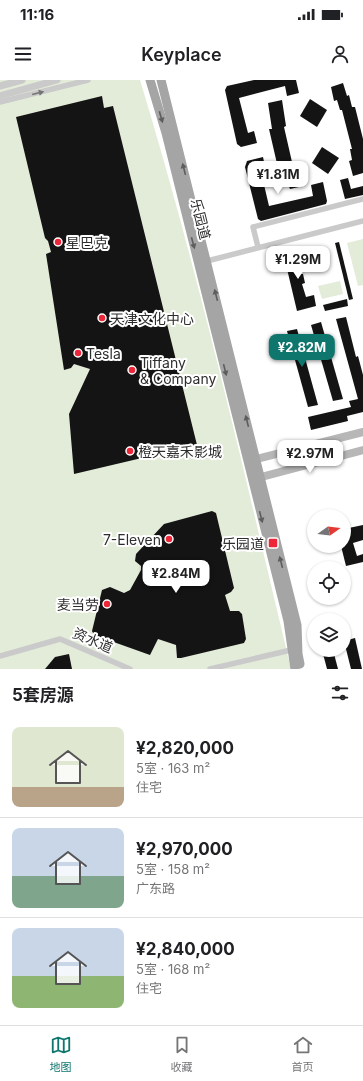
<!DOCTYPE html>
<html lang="zh">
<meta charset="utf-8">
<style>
:root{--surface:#fff;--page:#f2f2f2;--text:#202124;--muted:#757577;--line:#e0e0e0;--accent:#0f766e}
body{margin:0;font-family:Inter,"Noto Sans SC",sans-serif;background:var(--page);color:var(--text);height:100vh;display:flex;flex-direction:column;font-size:15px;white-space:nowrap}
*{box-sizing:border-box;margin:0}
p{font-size:13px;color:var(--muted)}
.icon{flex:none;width:22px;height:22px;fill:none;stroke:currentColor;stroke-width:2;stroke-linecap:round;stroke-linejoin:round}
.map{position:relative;height:589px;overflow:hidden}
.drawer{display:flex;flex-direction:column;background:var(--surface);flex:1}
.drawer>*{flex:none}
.needle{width:26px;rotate:76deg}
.tools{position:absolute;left:307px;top:429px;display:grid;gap:8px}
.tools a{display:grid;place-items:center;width:44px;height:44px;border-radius:50%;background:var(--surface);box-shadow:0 1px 3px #0004;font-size:20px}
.price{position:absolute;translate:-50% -34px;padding:0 9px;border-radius:8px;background:#fff;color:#222;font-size:13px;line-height:26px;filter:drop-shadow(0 1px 2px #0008)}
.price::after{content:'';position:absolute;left:50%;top:24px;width:12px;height:9px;margin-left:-6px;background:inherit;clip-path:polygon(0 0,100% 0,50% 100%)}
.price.on{background:var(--accent);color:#fff}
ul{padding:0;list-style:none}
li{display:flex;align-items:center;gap:12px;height:100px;padding:0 12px}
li+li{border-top:1px solid var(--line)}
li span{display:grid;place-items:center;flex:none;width:112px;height:80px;border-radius:8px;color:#555}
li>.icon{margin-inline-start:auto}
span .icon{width:48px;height:48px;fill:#fffc;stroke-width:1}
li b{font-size:17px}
h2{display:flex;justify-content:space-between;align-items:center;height:48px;padding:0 12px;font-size:17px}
.status{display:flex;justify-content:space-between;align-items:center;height:28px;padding:0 20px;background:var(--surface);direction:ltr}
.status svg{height:11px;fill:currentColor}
header{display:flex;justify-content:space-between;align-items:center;height:52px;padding:0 12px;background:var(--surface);font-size:18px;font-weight:600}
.menu{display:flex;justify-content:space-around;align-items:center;height:56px;border-top:1px solid var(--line);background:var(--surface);font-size:11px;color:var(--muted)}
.menu a{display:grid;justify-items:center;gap:2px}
.menu .on{color:var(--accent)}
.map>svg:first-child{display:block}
.green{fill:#e3ebd9}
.building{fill:#141414}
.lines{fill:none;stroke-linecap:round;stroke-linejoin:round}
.minor{stroke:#cacaca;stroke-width:5.5}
.tertiary{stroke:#cacaca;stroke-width:7}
.secondary{stroke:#b7b7b7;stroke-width:8}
.primary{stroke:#a5a5a5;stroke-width:9}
.oneway{fill:#747474}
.oneway2{fill:#5d5d5d}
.poi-dot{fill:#ed2639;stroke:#fff;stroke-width:1.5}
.labels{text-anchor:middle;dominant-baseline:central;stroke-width:4;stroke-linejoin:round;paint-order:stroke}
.street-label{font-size:14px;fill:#2d2d2d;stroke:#fff}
.poi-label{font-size:14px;fill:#2d2d2d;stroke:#fff;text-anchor:start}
</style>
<div class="status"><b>11:16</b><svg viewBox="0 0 49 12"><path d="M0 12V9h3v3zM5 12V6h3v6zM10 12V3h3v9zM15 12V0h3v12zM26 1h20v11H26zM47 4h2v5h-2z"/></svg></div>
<header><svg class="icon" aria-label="menu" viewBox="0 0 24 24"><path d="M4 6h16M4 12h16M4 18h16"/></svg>Keyplace<svg class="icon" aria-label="person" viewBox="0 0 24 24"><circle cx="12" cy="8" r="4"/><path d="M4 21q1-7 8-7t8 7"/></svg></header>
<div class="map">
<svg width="363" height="589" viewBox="0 0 363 589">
<rect width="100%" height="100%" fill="#fff"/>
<g class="green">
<path d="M0 0H140C199 194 244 392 291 589H0Z"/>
<polygon points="363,159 363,205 358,206 347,163"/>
<polygon points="340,201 343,214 322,219 318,206"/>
</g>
<g class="building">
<polygon points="254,0 296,0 299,13 287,16 285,6 239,18 248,53 254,51 257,63 241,67 237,64 225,10 227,6"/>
<polygon points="343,3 347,16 349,15 352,27 355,27 363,59 363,93 353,96 349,81 352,80 350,69 352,69 342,30 340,30 337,20 334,21 331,7"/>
<polygon points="102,16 104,28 113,26 197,365 74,394 69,334 90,289 74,284 71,288 64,290 46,174 51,172 48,161 45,158 16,37"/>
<polygon points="310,19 327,30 317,47 300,36"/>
<polygon points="282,20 286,46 284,47 292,82 295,81 303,106 290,109 281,87 278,88 269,49 272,49 268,23"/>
<polygon points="322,67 339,78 328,94 312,83"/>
<polygon points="263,77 266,91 261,92 269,126 313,116 311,105 323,102 327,121 326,124 261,141 258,139 245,87 247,81"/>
<polygon points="348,98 351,109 363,106 363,115 345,119 340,100"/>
<polygon points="339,162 353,219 349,220 335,163"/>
<polygon points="302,168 304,179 296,181 300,194 303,194 305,203 302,204 306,217 314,215 316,226 297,231 283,172"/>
<polygon points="347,219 348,226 325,231 323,225"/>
<polygon points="346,237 356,277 358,276 363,295 363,332 347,336 348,341 311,350 308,337 351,327 349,321 358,319 336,239"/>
<polygon points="321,242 343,319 333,321 311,245"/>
<polygon points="297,249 318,325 308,327 287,251"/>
<polygon points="212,431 216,433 234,508 231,512 225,515 230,531 239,531 242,534 246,559 244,563 181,578 177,578 176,565 158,559 150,575 94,555 92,551 102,510 110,507 124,513 130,510 141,490 141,486 135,481 136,474 164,444"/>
<polygon points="363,445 363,460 353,463 357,476 363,474 363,482 346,486 341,466 344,466 344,449"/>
<polygon points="355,558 362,589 351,589 344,561"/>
<polygon points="322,570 333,570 338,589 327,589"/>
<polygon points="69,574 72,589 45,589 55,577"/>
</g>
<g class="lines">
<g class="minor">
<polyline points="0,22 88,0"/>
<polyline points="258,167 253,147 363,119"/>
<polyline points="207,181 363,141"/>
<polyline points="0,576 60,559 130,589"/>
<polyline points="210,589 291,570"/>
</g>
<g class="tertiary">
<polyline points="0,6 22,0"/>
<polyline points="0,16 57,0"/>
</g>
<g class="secondary">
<polyline points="249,381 363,352"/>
<polyline points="254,399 363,370"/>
</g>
<g class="primary">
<polyline points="150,0 166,53 288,541 295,589"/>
<polyline points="161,0 297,545 298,574 300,584"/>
</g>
</g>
<defs><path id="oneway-solid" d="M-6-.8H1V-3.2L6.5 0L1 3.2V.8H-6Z"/></defs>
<use class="oneway" href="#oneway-solid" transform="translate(38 13) rotate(-14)"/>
<g class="oneway2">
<use href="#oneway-solid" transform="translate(161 37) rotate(74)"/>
<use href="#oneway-solid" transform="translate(184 89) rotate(-104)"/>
<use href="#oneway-solid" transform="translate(193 163) rotate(75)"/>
<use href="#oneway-solid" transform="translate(216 215) rotate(-104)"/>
<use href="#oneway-solid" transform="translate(225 290) rotate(76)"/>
<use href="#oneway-solid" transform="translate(247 341) rotate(-104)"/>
<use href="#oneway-solid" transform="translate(261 437) rotate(76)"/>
<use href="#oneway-solid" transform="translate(281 482) rotate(-104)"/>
</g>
<g class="poi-dot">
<circle cx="58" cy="162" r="4"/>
<circle cx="102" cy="238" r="4"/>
<circle cx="78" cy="273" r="4"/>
<circle cx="132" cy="290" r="4"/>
<circle cx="130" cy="371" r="4"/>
<circle cx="169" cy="459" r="4"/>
<rect x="268" y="458" width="10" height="10" rx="2"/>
<circle cx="107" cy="524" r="4"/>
</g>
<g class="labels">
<g class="street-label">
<text transform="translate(201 139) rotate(76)">乐园道</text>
<text transform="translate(93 560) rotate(23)">资水道</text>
</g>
<g class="poi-label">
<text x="66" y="162">星巴克</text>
<text x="110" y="238">天津文化中心</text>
<text x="86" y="273">Tesla</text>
<text x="140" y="282">Tiffany<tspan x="140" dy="16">&amp; Company</tspan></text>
<text x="138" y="371">橙天嘉禾影城</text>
<text x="161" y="459" text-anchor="end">7-Eleven</text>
<text x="264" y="463" text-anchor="end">乐园道</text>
<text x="99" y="524" text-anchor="end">麦当劳</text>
</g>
</g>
</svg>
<div class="tools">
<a><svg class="needle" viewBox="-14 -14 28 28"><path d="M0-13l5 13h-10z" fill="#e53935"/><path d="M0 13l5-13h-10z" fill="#757577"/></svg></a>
<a><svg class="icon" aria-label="locate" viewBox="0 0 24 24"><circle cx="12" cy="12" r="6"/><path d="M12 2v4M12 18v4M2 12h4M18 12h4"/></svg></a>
<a><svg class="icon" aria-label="layers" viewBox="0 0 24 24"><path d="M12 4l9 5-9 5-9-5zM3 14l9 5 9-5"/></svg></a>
</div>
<b class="price" style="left:278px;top:115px">¥1.81M</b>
<b class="price" style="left:298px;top:200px">¥1.29M</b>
<b class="price on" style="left:302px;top:288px">¥2.82M</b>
<b class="price" style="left:310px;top:394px">¥2.97M</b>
<b class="price" style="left:176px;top:514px">¥2.84M</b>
</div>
<section class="drawer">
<h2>5套房源<svg class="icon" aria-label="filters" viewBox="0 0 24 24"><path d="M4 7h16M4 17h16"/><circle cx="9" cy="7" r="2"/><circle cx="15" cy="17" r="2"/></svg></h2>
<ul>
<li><span style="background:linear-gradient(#dfe7d0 75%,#b9a48a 0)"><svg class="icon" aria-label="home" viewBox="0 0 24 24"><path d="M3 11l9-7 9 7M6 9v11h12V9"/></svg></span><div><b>¥2,820,000</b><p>5室 · 163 m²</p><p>住宅</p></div></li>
<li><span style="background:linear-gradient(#c9d6e8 60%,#7fa58c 0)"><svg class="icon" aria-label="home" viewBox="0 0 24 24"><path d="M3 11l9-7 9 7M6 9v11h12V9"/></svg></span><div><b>¥2,970,000</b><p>5室 · 158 m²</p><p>广东路</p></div></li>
<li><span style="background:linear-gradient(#c9d6e8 60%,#8fb573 0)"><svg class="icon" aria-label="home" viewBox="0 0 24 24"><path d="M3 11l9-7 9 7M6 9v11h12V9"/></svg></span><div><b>¥2,840,000</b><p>5室 · 168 m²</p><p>住宅</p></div></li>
</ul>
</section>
<nav class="menu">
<a class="on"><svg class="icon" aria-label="map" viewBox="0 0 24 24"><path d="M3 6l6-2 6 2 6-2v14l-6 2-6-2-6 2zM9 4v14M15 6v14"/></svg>地图</a>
<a><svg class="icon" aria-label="saved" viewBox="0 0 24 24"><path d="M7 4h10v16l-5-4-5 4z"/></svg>收藏</a>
<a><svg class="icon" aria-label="home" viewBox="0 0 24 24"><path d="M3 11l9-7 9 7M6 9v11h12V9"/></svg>首页</a>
</nav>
